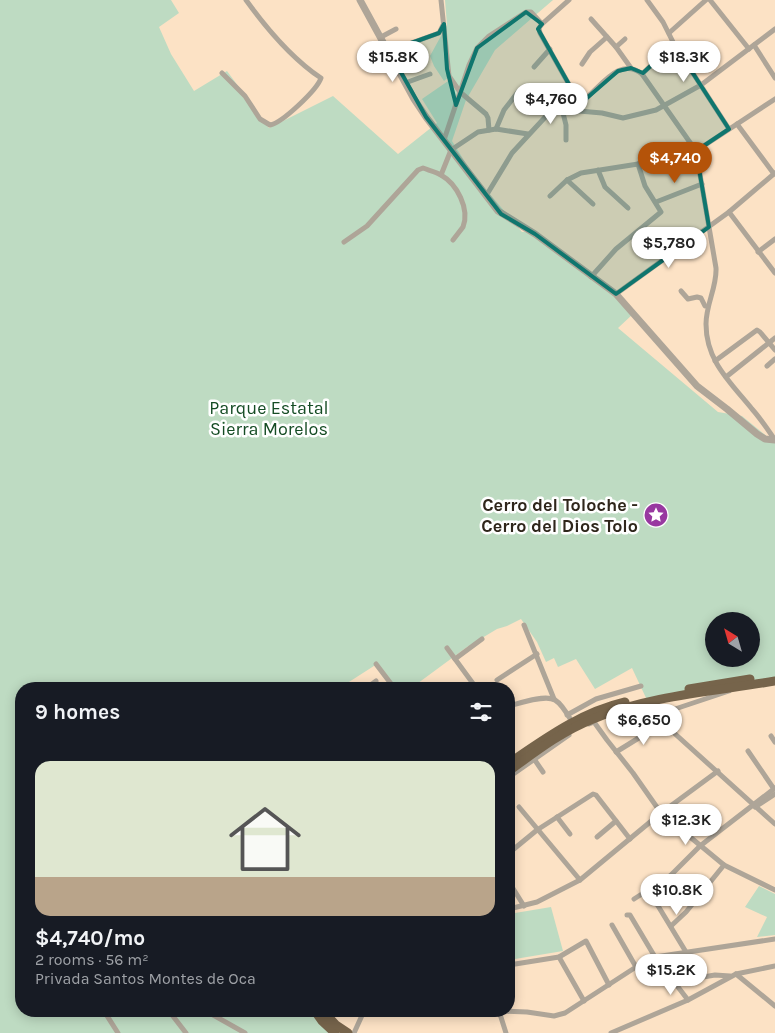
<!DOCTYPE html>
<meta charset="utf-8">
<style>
:root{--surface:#171b24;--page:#20242c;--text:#f1f3f6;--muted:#9ea1a6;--line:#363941;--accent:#b45309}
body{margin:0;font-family:Karla,sans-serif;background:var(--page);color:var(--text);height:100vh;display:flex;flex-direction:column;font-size:19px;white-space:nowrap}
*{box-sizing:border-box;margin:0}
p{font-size:16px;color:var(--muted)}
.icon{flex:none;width:28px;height:28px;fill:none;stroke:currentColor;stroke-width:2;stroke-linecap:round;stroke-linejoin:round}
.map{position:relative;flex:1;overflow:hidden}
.details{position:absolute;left:15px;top:682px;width:500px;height:335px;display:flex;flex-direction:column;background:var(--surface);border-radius:20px;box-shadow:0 2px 12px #0003}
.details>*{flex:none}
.needle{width:32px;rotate:323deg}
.controls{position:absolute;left:705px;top:612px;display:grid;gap:10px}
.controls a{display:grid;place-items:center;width:55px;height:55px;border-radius:50%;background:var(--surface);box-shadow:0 2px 12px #0003;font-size:25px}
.price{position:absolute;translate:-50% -42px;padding:0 11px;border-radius:18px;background:#fff;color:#222;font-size:16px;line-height:32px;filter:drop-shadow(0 1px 2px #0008)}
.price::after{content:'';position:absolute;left:50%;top:30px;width:15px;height:11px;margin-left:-8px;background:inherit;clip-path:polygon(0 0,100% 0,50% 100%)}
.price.current{background:var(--accent);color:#fff}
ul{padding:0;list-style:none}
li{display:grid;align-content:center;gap:10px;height:265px;padding:0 20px}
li+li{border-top:1px solid var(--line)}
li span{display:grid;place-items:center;height:155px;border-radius:15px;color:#555}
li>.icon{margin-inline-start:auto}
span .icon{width:90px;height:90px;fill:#fffc;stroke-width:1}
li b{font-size:21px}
h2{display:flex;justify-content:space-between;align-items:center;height:60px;padding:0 20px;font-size:21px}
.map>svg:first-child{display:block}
.green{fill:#bedbc2;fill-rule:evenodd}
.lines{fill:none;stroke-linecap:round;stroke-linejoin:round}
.minor{stroke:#aea598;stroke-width:5}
.tertiary{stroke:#aea598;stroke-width:7}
.trunk{stroke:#76644b;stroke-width:9}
.marked{fill:#0f766e;fill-opacity:0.2;stroke:#0f766e;stroke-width:4;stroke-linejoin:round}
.labels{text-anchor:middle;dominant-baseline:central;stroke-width:5;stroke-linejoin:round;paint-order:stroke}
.park-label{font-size:18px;fill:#154c24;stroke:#fff}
.poi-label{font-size:18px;font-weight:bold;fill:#2f261b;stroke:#fff;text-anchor:end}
</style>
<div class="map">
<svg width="775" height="1033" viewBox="0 0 775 1033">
<rect width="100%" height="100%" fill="#fce2c5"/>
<g class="green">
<path d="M0 0H171L179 13 159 27 171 54 194 91 227 71 269 128 333 96 398 154 437 123 422 99 451 79V75L444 81 434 66 430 56 447 25 445 0H553L495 50 466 100 452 141 472 173 522 232 531 231 604 287 633 314 618 328 718 412 742 416 775 443V679L647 700 632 668 595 689 576 659 558 667 554 658 546 662 537 642 521 619 507 626 497 629 467 647 410 689H395L377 664 338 689H21V1011H314L334 1033H0ZM714 621H751V659H714Z"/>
<polygon points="759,886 775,894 775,935 757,937 767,917 745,907"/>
<polygon points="551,907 563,951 509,960 509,914"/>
</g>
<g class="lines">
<g class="minor">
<polyline points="441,0 449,76 460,92 486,114 488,118 489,130"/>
<polyline points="647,0 663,22 674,44 729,129"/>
<polyline points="710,0 749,49"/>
<polyline points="591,19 616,47 631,68"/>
<polyline points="542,24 569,0"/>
<polyline points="669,33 706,0"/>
<polyline points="381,37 396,29"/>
<polyline points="754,45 775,78"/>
<polyline points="616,47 625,39"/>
<polyline points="389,51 439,33 443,25"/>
<polyline points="582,64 590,52 607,37"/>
<polyline points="534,67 550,49"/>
<path d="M222 73 245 96 260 119 270 125C282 123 317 90 321 78 291 58 267 29 246 0"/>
<polyline points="642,74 674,44"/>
<polyline points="405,83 430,74"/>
<polyline points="575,106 579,111 602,113 623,118 656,110 701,85 775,29"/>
<polyline points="562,109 566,125 566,140"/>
<polyline points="737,124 774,174"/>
<polyline points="496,129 504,110 518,92"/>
<polyline points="444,140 469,65 477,48 489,36 526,12 531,12 542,24 539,28 540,33 580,104"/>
<polyline points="598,170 605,187 628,208"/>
<polyline points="441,175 451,150 478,132 496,129 528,134"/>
<polyline points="567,180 593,204"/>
<path d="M486 196 512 153 549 113C558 107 569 110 578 104 597 94 617 54 642 74L696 151 716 268C717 287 706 304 706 324 706 361 730 382 752 409 761 419 768 430 775 440"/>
<polyline points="550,196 567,180 581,173 638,164 696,151 775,99"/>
<polyline points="656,202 702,184"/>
<polyline points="729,212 775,273"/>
<path d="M344 242 367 226 418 170 423 168C428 170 436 172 441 175 457 184 470 209 463 227 460 231 456 236 453 240"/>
<polyline points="758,252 775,239"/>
<polyline points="591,277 616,249 661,212 645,186 638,164"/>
<polyline points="681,291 688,299 697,297 701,298 705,306"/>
<polyline points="616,294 729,212 775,173"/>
<polyline points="715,361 757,330 760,332 775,350"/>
<polyline points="767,366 775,359"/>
<polyline points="726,377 775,338"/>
<polyline points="524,625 554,699"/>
<polyline points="447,648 477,689"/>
<polyline points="455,659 482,639"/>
<polyline points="376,664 395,689"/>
<polyline points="497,680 537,654"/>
<polyline points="365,689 376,681"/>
<path d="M509 706C520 703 545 694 555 700 562 704 568 715 572 722"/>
<polyline points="619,712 641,714 663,723 775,824"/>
<polyline points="567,715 596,699 641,686"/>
<polyline points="589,724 594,722 607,740 633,773 661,813 724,865 775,890"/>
<path d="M672 730C668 722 667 715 675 709L729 691"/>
<polyline points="771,736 775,742"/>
<polyline points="748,751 774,789"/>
<polyline points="616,752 663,723"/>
<polyline points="532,756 543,772"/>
<polyline points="509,777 569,735"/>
<polyline points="519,807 580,880"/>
<polyline points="755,807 775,794"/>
<polyline points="698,811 715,834"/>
<polyline points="557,817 570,834"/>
<polyline points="597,837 616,821"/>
<polyline points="509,853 537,830 593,794 596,795 630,839"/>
<polyline points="670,876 696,900"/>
<polyline points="509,882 524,906"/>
<polyline points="649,891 686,952"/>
<polyline points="634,899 670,876 700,846 775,788"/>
<polyline points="509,909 537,902 580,880 661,813 718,771"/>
<polyline points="627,915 630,915 655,957 688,1000"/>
<polyline points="612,925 636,967"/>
<polyline points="671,926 686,912 724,865"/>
<polyline points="559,957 584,1001"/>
<polyline points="509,965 559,957 586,941 609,985"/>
<polyline points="736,974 775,1006"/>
<polyline points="674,982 715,975 730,976"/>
<polyline points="104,1011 118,1033"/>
<polyline points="169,1011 186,1033"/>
<polyline points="206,1011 245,1033"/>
<polyline points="499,1011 527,1012 554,1016 565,1013 636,967 655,957 775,939"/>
<polyline points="499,1011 506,1033"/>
<polyline points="354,1033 364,1011"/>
<polyline points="611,1033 688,1000 736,974 775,966"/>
</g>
<polyline class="tertiary" points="360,0 414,99 426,117 498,211 535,234 616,294 697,386 727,409 757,434 765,439 775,440"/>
<g class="trunk">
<polyline points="689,689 750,679"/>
<path d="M515 759C550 735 583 712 625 702"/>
<path d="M509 771C535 752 562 731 593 719 647 696 716 691 775 681"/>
<polyline points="315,1011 322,1021 335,1033"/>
<polyline points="323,1011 336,1025 348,1033"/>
</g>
</g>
<path class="marked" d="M526 12 542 24 538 29 580 104 618 71 631 68 643 73 674 44 729 129 696 151 709 227 616 294 535 234 501 214 426 117 389 51 439 33 444 24 447 69 456 105 477 48Z"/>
<defs>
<symbol id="sight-disc" viewBox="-11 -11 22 22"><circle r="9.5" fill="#9838a0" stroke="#fff"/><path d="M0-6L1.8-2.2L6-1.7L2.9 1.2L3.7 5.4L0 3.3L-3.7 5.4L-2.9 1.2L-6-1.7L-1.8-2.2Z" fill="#fff"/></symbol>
</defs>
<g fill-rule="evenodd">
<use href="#sight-disc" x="642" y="501" width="28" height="28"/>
</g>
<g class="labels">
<g class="park-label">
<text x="269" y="408">Parque Estatal<tspan x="269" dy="21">Sierra Morelos</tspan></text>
</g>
<g class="poi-label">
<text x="638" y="505">Cerro del Toloche -<tspan x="638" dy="21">Cerro del Dios Tolo</tspan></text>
</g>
</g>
</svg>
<div class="controls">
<a><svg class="needle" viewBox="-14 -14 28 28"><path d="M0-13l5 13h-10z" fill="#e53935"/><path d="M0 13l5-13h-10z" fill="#9ea1a6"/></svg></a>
</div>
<b class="price" style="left:393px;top:83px">$15.8K</b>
<b class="price" style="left:684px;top:83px">$18.3K</b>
<b class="price" style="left:551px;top:125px">$4,760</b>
<b class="price current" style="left:675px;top:184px">$4,740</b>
<b class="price" style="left:669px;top:269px">$5,780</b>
<b class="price" style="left:644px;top:746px">$6,650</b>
<b class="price" style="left:686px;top:846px">$12.3K</b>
<b class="price" style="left:677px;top:916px">$10.8K</b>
<b class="price" style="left:671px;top:996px">$15.2K</b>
<section class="details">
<h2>9 homes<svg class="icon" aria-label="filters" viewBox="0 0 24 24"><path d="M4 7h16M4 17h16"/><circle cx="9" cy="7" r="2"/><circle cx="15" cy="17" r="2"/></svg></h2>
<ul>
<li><span style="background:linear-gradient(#dfe7d0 75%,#b9a48a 0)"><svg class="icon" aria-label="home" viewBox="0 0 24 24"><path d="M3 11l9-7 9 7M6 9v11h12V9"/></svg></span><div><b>$4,740/mo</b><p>2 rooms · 56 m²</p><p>Privada Santos Montes de Oca</p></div></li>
</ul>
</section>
</div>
